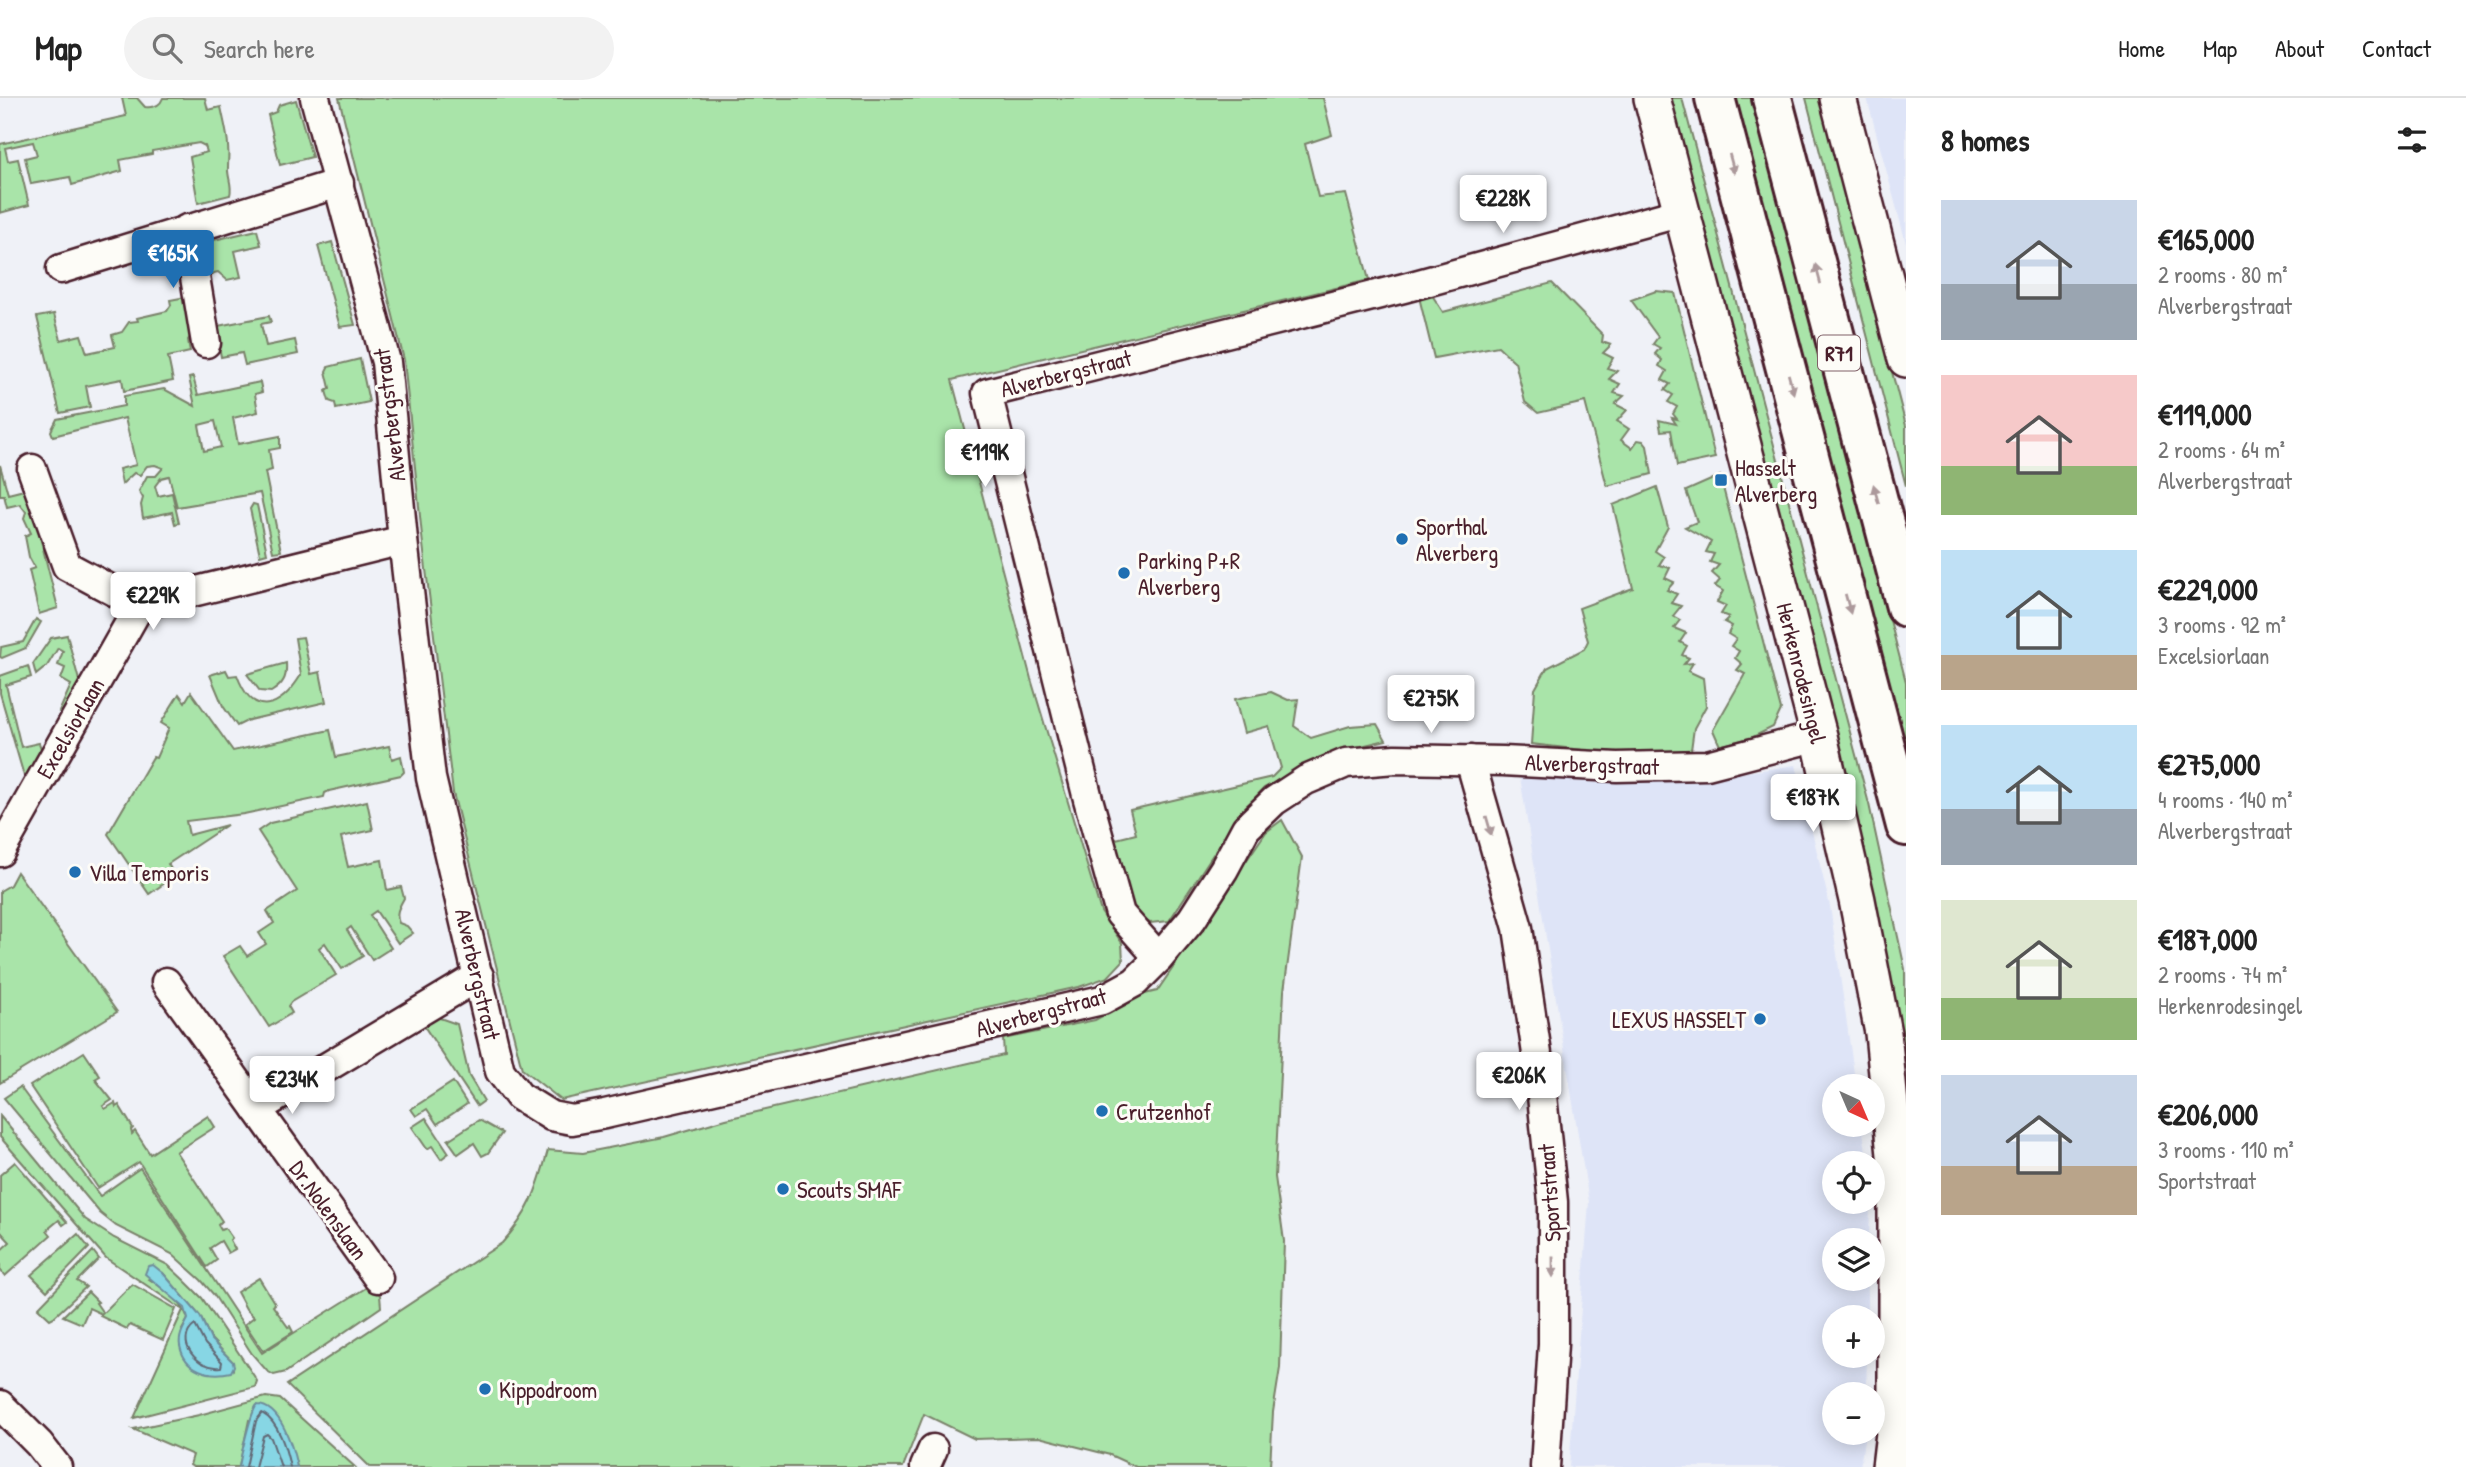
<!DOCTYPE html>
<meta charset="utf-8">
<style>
:root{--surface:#fff;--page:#f2f2f2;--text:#222;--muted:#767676;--line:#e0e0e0;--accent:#1f6fb2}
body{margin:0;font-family:"Patrick Hand",sans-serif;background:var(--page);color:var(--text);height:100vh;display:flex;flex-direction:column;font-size:26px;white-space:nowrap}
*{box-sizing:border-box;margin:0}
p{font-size:23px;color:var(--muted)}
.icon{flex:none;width:38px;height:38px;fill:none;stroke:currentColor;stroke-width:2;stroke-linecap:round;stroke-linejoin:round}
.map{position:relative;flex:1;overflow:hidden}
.panel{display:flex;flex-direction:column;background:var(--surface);width:560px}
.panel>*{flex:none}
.needle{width:46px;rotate:136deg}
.fabs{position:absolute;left:1822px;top:976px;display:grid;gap:14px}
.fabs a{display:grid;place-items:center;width:63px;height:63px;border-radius:50%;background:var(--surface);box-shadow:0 4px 18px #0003;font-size:35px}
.price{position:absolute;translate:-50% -60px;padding:0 16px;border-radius:7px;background:#fff;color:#222;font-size:23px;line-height:46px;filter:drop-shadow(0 2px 4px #0008)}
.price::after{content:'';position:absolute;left:50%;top:42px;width:21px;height:16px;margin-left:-10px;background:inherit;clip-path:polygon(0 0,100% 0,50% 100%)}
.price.on{background:var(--accent);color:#fff}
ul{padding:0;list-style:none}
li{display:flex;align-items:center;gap:21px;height:175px;padding:0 35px}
li span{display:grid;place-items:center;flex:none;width:196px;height:140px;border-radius:0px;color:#555}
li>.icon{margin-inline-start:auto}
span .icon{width:84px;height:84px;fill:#fffc;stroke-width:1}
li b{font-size:30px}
h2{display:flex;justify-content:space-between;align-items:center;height:84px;padding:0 35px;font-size:30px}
header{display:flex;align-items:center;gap:42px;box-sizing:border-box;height:98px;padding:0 35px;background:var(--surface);border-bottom:2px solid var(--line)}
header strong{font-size:33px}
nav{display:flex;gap:38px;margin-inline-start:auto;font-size:24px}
.search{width:490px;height:63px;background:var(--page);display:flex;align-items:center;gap:18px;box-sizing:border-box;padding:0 24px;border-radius:38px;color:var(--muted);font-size:26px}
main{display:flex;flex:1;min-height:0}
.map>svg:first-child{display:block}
.built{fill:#dee4f7}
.green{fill:#a9e4a9;stroke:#7a826a;stroke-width:2;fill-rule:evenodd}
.water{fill:#87d6e4;stroke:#6f8d9a;stroke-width:2}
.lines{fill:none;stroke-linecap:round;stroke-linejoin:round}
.shore{stroke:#626875;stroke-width:2}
.minor-casing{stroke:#4a1f2b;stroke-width:33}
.tertiary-casing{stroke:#4a1f2b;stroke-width:40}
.trunk-casing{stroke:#4a1f2b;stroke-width:44}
.minor{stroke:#fdfcf7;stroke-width:28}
.tertiary{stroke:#fdfcf7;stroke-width:35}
.trunk{stroke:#fdfcf7;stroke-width:38}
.oneway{fill:#ac999b}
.poi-dot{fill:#1f6fb2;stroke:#fdfcf7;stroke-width:2.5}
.labels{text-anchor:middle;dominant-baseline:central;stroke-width:6;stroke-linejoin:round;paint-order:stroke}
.shield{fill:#fdfcf7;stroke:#806168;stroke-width:2}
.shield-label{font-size:21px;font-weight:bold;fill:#4a1f2b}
.street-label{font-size:23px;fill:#4a1f2b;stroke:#fdfcf7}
.poi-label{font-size:23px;fill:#4a1f2b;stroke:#fdfcf7;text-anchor:start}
</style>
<header>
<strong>Map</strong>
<div class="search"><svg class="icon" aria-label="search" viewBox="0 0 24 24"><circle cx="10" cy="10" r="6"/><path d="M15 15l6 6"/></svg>Search here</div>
<nav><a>Home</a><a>Map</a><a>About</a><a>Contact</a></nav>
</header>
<main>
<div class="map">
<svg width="1906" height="1369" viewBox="0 0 1906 1369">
<rect width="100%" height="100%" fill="#eff1f7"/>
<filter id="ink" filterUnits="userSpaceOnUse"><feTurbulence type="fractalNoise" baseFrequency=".0143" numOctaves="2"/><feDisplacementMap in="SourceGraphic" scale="14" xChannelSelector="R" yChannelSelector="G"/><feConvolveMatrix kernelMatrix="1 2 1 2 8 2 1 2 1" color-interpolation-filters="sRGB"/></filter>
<g filter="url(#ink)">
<g class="built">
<polygon points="1867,0 1906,0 1906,145 1878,42"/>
<polygon points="1796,667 1830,808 1856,989 1834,989 1834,1027 1862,1027 1868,1066 1834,1066 1834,1104 1870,1104 1869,1143 1834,1143 1834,1181 1868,1181 1867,1220 1834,1220 1834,1258 1867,1258 1866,1297 1834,1297 1834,1335 1865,1335 1860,1369 1569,1369 1589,1104 1520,679 1677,684"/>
</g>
<g class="green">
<path d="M122 0H137L145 9C153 10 160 8 163 0H205L208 12 221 9C226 33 230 45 228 69 227 79 233 87 230 97L198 105 190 59 207 54 205 48 199 45 152 53V56L120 62 122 73 72 87 70 79 31 86 25 60 37 57 33 44 5 50 8 63 18 61 29 107 0 115V46L126 18Z"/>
<polygon points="339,0 1323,0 1332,37 1305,46 1318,99 1346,96 1369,182 952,282 1031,581 1101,814 1122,845 1123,863 1108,879 1079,889 561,1002 522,971 453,695 422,438 404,262"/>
<polygon points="1666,0 1682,0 1869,706 1905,871 1906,1055"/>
<polygon points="1731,0 1755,0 1906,584 1906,653"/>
<polygon points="1806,0 1821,0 1906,328 1906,388"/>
<polygon points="296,2 312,59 280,67 268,17 276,14 279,7"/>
<polygon points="257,132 261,147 235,153 241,179 227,182 218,174 214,175 208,180 199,159 210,143"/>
<polygon points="332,144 355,227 340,229 318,148"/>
<polygon points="1552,185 1603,237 1602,244 1611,247 1603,255 1613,260 1607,270 1617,273 1609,281 1620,286 1614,295 1624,298 1615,306 1627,312 1617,323 1629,331 1621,342 1632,350 1638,342 1643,343 1647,348 1652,376 1607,388 1585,304 1538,315 1525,304 1515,264 1498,248 1434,260 1419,199 1432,197 1443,214"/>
<polygon points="1656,193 1675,195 1715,360 1677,368 1671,332 1661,333 1659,322 1676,326 1672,320 1677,321 1673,316 1677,309 1668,304 1673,297 1665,292 1670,286 1662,282 1667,273 1659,268 1662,262 1655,256 1660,250 1653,246 1658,239 1631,202"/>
<polygon points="186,199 196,231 188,242 190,254 168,259 173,283 124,293 122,281 86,288 90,309 60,315 37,219 54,216 61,242 81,237 87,255 115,249 112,237 122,234 129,224 138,223 137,220 167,213 171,207 170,202"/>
<polygon points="269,218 271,224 261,226 266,248 295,242 298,256 245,267 242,255 221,259 216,230 218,228"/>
<polygon points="360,261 369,304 336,311 335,305 329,303 326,293 330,290 326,273 328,269"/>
<path d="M193 279 198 297 260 284 262 294 255 296 258 314 233 320 238 346 280 338V350L269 352 272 372 265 374 281 453 273 454 260 395 177 409 169 378 161 380 155 388 158 398 172 395 179 425 175 426 172 414 143 420 141 407 143 400 139 393 147 378H156L163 370 155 367 147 368 140 377 134 375 122 386 119 371 136 367 125 320 53 338 51 333 57 321 124 308V298L164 291 195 308 189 280ZM215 323 221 349 204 353 199 327Z"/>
<polygon points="0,367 8,396 28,391 58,510 39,516 29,472 35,470 29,459 25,438 31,435 24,420 26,414 20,406 7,409 4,397 0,397"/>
<polygon points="1720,378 1781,612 1773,629 1753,639 1720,648 1713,632 1745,576 1737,572 1742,566 1735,560 1739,553 1731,548 1736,541 1728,536 1732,528 1724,524 1729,519 1721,516 1726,508 1717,504 1723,493 1715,488 1720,482 1712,475 1719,467 1710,464 1714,456 1706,454 1711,444 1685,429 1697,424 1686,393"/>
<polygon points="1657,389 1668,429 1655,453 1664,459 1659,467 1670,470 1665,480 1674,484 1667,492 1677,496 1671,505 1681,508 1673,518 1680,522 1674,530 1686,535 1680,544 1687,548 1682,557 1689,560 1684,566 1693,565 1688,573 1703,580 1706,608 1694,630 1691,652 1618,656 1531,646 1535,591 1547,570 1584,551 1588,543 1579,510 1633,490 1613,407"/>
<polygon points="253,406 257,407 267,455 260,457 250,411"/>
<polygon points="36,521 41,524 26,550 2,560 0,559 1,549 23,544"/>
<polygon points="67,537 81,590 65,617 59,614 71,587 61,581 65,570 58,567 63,553 58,550 47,568 36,577 33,566 51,540"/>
<path d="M303 539 311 576 320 574 326 604 249 622 237 628 223 608 210 577 226 572 229 578 237 577C253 621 280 611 301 577L295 540Z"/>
<path d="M286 565C287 579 284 586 271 594L260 593 247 576Z"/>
<polygon points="28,568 31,579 6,587 21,649 39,645 43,656 30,677 24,678 0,595 0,578"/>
<polygon points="191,594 233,653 330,632 336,659 389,648 392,661 401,658 404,674 401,677 329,693 325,695 324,699 244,716 186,723 189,737 227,727 168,766 175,778 149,796 108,736 153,659 156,660 169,630 161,625 179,596 185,604"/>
<polygon points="1271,594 1288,602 1298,601 1294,628 1311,640 1350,628 1377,626 1386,642 1328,656 1264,690 1239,717 1169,823 1150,825 1132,813 1112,742 1136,736 1130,712 1272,679 1281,670 1269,628 1244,635 1235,601"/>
<path d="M367 703 373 732 341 739 348 769 382 762 387 792 401 789 404 800C399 809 395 815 399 825L407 828 413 835 398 845 376 813 370 817 391 850 372 862 351 829 347 832 363 858 342 871 325 845 319 850 336 877 291 904 288 908 292 915 269 929 223 858 240 848 247 858 266 846 259 835 274 825 267 813 297 793 258 733 270 725Z"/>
<path d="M1282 722 1302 759 1284 893 1275 1079 1284 1143 1280 1270 1273 1314 1270 1369H1136L1110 1357 1039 1339 975 1341 924 1316 903 1369H370L287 1287 502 1145C530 1114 537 1093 548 1052L583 1055 664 1039 726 1021 1004 957 1003 941 1095 922 1141 897 1157 893 1266 734Z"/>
<polygon points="17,774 117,914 0,985 0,793 10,787"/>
<polygon points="434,918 457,926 469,978 484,1003 477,1008 422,925"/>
<polygon points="84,954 100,978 95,981 112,1002 103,1008 105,1011 115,1005 116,1009 119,1007 133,1030 131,1032 132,1036 135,1033 150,1056 208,1018 215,1029 176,1054 222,1123 218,1127 221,1132 225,1130 232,1140 230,1142 235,1151 228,1155 221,1143 210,1150 217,1162 207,1169 139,1064 98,1090 30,988"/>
<polygon points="453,984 467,1006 437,1026 427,1011 416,1018 411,1011"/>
<polygon points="20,989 100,1098 140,1070 262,1255 372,1186 380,1197 381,1209 286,1274 274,1277 267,1273 252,1256 214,1197 201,1182 172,1156 116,1128 100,1115 4,1000"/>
<path d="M0 1018 85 1121 114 1140 168 1167 184 1182 202 1200 254 1278 257 1283 255 1289 134 1320 183 1212 106 1160 0 1039ZM163 1175 200 1218 211 1241 233 1264V1271L182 1232 188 1221C182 1202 165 1192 149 1181Z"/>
<polygon points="426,1020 449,1055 441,1061 432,1048 427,1051 412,1029"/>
<polygon points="479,1022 502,1035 488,1055 482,1058 474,1045 458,1056 448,1042"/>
<polygon points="15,1064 67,1124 63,1127 59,1122 47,1132 51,1137 5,1178 0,1172 0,1153 10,1144 0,1133 0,1077"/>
<polygon points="78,1136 89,1150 47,1193 31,1177"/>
<polygon points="93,1153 99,1161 77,1183 86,1189 54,1219 50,1221 38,1210"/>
<polygon points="259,1180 275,1206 273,1208 288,1229 290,1228 293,1234 263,1253 245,1226 254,1219 246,1211 237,1194"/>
<polygon points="132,1186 176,1211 163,1242 130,1227 127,1231 100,1218 102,1216 89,1210 82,1226 63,1218 88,1194 98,1204 96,1205 103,1215"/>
<polygon points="266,1299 280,1301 355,1369 297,1369 285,1333 249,1322 239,1369 193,1369 190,1367 193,1357 133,1331 199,1317"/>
</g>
<g class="water">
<path d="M153 1167 163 1175 200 1218 211 1242 233 1264 234 1268 231 1274C210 1279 185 1273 180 1248 178 1239 184 1229 188 1221L185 1210 145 1176 148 1168Z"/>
<path d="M257 1307C281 1307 293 1350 297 1369H239C241 1357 251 1313 257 1307Z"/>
</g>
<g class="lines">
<g class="shore">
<path d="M195 1227 205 1246 222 1264 221 1269C198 1272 173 1243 195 1227Z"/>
<path d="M246 1369 256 1323 262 1315C279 1324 286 1351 290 1369"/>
<polyline points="255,1369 263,1338 267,1336 271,1340 281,1369"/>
</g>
<defs>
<g id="minor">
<polyline points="315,0 386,264 403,442 431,680 500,973 519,998 551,1018 572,1022 605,1016 1102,902 1135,884 1159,860 1192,821 1224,771 1246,730 1274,703 1306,682 1346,665 1395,661 1503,663 1617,669 1707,667 1819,638"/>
<polyline points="187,131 206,245"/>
<polyline points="61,171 339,85"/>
<polyline points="32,371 67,468 140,507"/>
<polyline points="1470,662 1518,830 1539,969 1553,1104 1553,1246 1545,1369"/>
<polyline points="0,754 140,507 403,442"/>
<polyline points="1159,860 1120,816 1088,701 987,295 1404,190 1682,114"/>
<polyline points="166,884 378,1180"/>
<polyline points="257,1011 479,878"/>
<polyline points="0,1307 39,1346 57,1369"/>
<polyline points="925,1369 933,1351"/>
</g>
<g id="tertiary">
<polyline points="1652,0 1819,638 1857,802 1883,935 1896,1067 1896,1318 1890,1369"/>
<polyline points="1838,0 1906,261"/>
</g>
<g id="trunk">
<polyline points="1715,0 1906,728"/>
<polyline points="1772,0 1906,509"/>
</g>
</defs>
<use href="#minor" class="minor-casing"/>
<use href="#tertiary" class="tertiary-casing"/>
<use href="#trunk" class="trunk-casing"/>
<use href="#minor" class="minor"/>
<use href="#tertiary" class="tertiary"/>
<use href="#trunk" class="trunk"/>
</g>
<defs><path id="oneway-solid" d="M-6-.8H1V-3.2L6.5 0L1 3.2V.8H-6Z" transform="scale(1.75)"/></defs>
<g class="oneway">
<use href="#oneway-solid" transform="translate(1732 66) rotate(75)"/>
<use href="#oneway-solid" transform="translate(1818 176) rotate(-105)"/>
<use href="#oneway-solid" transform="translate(1791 286) rotate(75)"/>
<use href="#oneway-solid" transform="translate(1876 396) rotate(-105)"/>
<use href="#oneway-solid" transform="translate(1848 506) rotate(75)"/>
<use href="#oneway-solid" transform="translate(1489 728) rotate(74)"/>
<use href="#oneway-solid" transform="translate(1553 1169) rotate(90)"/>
</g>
</g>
<g class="poi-dot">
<rect x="1714" y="375" width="14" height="14" rx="3.5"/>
<circle cx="1402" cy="441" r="7"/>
<circle cx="1124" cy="475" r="7"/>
<circle cx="75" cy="774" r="7"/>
<circle cx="1760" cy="921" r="7"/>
<circle cx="1102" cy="1013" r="7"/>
<circle cx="783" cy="1091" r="7"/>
<circle cx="485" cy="1291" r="7"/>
</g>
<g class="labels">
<rect class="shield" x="1818" y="237.5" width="42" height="35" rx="5"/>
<g class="shield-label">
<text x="1839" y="255">R71</text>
</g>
<g class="street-label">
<text transform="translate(1066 275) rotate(-14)">Alverbergstraat</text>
<text transform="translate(389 317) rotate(-97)">Alverbergstraat</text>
<text transform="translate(1802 575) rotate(76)">Herkenrodesingel</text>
<text transform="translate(70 630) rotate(-60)">Excelsiorlaan</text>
<text transform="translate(1592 666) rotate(2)">Alverbergstraat</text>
<text transform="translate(478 876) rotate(77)">Alverbergstraat</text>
<text transform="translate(1041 914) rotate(-15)">Alverbergstraat</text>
<text transform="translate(1549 1095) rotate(-94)">Sportstraat</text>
<text transform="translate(329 1112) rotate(54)">Dr.Nolenslaan</text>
</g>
<g class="poi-label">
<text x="1735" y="369">Hasselt<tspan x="1735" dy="26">Alverberg</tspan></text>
<text x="1416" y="428">Sporthal<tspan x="1416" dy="26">Alverberg</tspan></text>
<text x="1138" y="462">Parking P+R<tspan x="1138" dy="26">Alverberg</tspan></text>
<text x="89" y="774">Villa Temporis</text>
<text x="1746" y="921" text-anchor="end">LEXUS HASSELT</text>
<text x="1116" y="1013">Crutzenhof</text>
<text x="797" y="1091">Scouts SMAF</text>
<text x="499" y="1291">Kippodroom</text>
</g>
</g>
</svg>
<div class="fabs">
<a><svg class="needle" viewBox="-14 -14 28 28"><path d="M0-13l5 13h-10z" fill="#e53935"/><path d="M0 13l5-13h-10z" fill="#767676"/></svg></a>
<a><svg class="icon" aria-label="locate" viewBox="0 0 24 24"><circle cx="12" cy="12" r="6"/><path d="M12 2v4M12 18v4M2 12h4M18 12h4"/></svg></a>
<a><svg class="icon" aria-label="layers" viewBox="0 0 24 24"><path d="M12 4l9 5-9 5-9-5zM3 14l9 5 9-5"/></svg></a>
<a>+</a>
<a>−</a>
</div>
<b class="price" style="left:1503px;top:137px">€228K</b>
<b class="price on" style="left:173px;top:192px">€165K</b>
<b class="price" style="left:985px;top:391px">€119K</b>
<b class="price" style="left:153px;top:534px">€229K</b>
<b class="price" style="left:1431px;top:637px">€275K</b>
<b class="price" style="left:1813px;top:736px">€187K</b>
<b class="price" style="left:1519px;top:1014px">€206K</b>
<b class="price" style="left:292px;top:1018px">€234K</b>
</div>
<section class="panel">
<h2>8 homes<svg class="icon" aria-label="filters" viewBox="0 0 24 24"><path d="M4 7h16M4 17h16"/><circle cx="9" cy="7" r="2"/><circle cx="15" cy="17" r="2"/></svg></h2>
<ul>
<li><span style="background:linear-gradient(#c9d6e8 60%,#9aa5b1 0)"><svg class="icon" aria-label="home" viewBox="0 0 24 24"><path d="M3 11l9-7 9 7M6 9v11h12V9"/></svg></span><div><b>€165,000</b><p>2 rooms · 80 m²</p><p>Alverbergstraat</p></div></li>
<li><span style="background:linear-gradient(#f6c9c9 65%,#8fb573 0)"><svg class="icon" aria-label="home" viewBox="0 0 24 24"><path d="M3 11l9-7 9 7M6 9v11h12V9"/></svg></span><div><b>€119,000</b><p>2 rooms · 64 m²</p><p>Alverbergstraat</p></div></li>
<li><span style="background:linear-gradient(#bfe0f5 75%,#b9a48a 0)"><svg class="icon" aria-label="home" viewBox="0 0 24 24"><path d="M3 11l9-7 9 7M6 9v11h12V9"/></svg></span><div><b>€229,000</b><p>3 rooms · 92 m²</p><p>Excelsiorlaan</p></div></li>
<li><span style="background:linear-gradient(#bfe0f5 60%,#9aa5b1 0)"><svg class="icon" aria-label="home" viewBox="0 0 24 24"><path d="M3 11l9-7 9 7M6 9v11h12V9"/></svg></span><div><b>€275,000</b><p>4 rooms · 140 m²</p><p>Alverbergstraat</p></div></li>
<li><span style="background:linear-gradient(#dfe7d0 70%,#8fb573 0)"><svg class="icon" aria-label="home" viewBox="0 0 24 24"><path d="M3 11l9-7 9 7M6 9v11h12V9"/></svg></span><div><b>€187,000</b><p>2 rooms · 74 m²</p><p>Herkenrodesingel</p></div></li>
<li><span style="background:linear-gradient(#c9d6e8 65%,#b9a48a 0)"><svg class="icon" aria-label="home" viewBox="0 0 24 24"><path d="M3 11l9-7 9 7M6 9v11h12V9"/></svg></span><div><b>€206,000</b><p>3 rooms · 110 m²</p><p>Sportstraat</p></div></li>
</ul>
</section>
</main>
